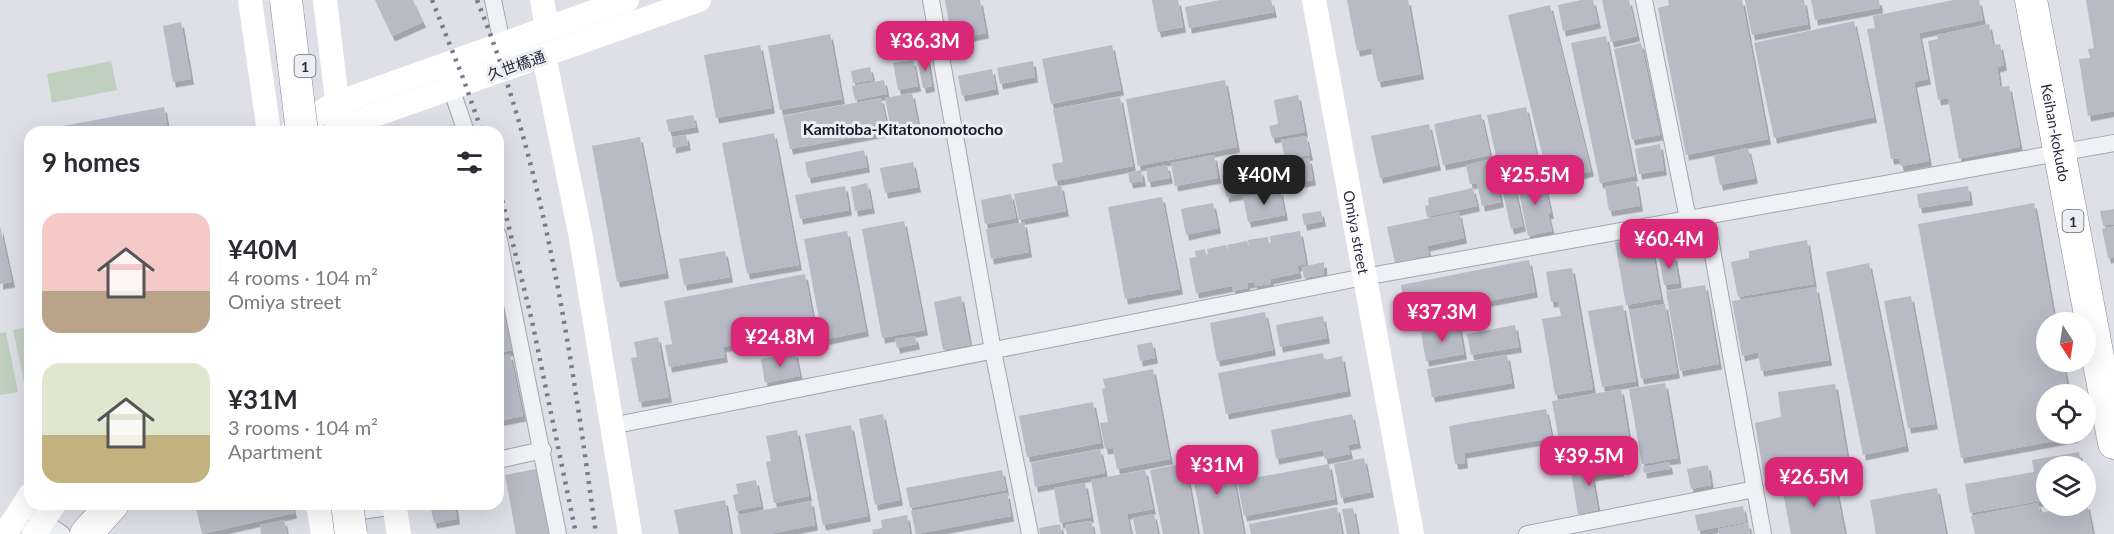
<!DOCTYPE html>
<meta charset="utf-8">
<style>
:root{--surface:#fff;--page:#f7f7f7;--text:#2b2b33;--muted:#7c7c81;--accent:#db2777}
body{margin:0;font-family:Lato,"Noto Sans JP",sans-serif;background:var(--page);color:var(--text);height:100vh;display:flex;flex-direction:column;font-size:22px;white-space:nowrap}
*{box-sizing:border-box;margin:0}
p{font-size:20px;color:var(--muted)}
.icon{flex:none;width:33px;height:33px;fill:none;stroke:currentColor;stroke-width:2;stroke-linecap:round;stroke-linejoin:round}
.map{position:relative;flex:1;overflow:hidden}
.sheet{position:absolute;left:24px;top:126px;width:480px;height:384px;display:flex;flex-direction:column;background:var(--surface);border-radius:18px;box-shadow:0 6px 24px #0002}
.sheet>*{flex:none}
.needle{width:39px;rotate:168deg}
.tools{position:absolute;left:2036px;top:312px;display:grid;gap:12px}
.tools a{display:grid;place-items:center;width:60px;height:60px;border-radius:50%;background:var(--surface);box-shadow:0 6px 24px #0002;font-size:30px}
.price{position:absolute;translate:-50% -51px;padding:0 14px;border-radius:12px;background:var(--accent);color:#fff;font-size:20px;line-height:39px;filter:drop-shadow(0 2px 3px #0008)}
.price::after{content:'';position:absolute;left:50%;top:36px;width:18px;height:14px;margin-left:-9px;background:inherit;clip-path:polygon(0 0,100% 0,50% 100%)}
.price.current{background:#222;color:#fff}
ul{padding:0;list-style:none}
li{display:flex;align-items:center;gap:18px;height:150px;padding:0 18px}
li span{display:grid;place-items:center;flex:none;width:168px;height:120px;border-radius:18px;color:#555}
li>.icon{margin-inline-start:auto}
span .icon{width:72px;height:72px;fill:#fffc;stroke-width:1}
li b{font-size:26px}
h2{display:flex;justify-content:space-between;align-items:center;height:72px;padding:0 18px;font-size:26px}
.map>svg:first-child{display:block}
.green{fill:#c0d0bf}
.building{fill:#b8bac6;filter:url(#shadow)}
.lines{fill:none;stroke-linecap:round;stroke-linejoin:round}
.street-casing{stroke:#a3a5b1;stroke-width:18}
.highway-casing{stroke:#868a9d;stroke-width:33}
.street{stroke:#f0f1f5;stroke-width:16}
.secondary{stroke:#fff;stroke-width:24}
.highway{stroke:#fff;stroke-width:32}
.rail{stroke:#787b90;stroke-width:4.5;stroke-dasharray:3 6;stroke-linecap:butt}
.highway-bridge-casing{stroke:#868a9d;stroke-width:33;stroke-linecap:butt}
.highway-bridge{stroke:#fff;stroke-width:32}
.labels{text-anchor:middle;dominant-baseline:central;stroke-width:6;stroke-linejoin:round;paint-order:stroke}
.shield{fill:#edeef4;stroke:#626674;stroke-width:1.5}
.shield-label{font-size:14px;font-weight:bold;fill:#272b3d}
.street-label{font-size:15px;fill:#272b3d;stroke:#edeef4}
.neighbourhood-label{font-size:16px;font-weight:bold;fill:#1a1c2d;stroke:#edeef4}
</style>
<div class="map">
<svg width="2114" height="534" viewBox="0 0 2114 534">
<defs>
<filter id="shadow"><feDropShadow dx="3" dy="5.5" stdDeviation="0" flood-color="#0004"/></filter>
</defs>
<rect width="100%" height="100%" fill="#dedfe7"/>
<g class="green">
<polygon points="111,61 117,90 52,103 47,74"/>
<polygon points="30,326 30,390 26,391 13,330"/>
<polygon points="6,332 18,392 0,395 0,333"/>
</g>
<g class="building">
<polygon points="375,0 413,0 423,22 392,36"/>
<polygon points="945,0 980,0 986,33 952,40"/>
<polygon points="1152,0 1178,0 1183,27 1158,32"/>
<polygon points="1220,0 1271,0 1274,12 1189,28 1185,7"/>
<polygon points="1347,0 1408,0 1421,74 1378,82 1371,48 1357,51"/>
<polygon points="1581,0 1593,0 1598,23 1563,31 1558,5"/>
<polygon points="1602,0 1629,0 1637,36 1611,42"/>
<polygon points="1668,0 1742,0 1768,139 1686,155 1658,8 1669,5"/>
<polygon points="1745,0 1804,0 1808,24 1752,35"/>
<polygon points="1811,0 1879,0 1880,8 1815,20"/>
<polygon points="1954,0 1979,0 1983,20 1919,33 1928,79 1914,82 1929,161 1901,166 1899,158 1891,159 1867,29 1875,28 1873,16"/>
<polygon points="2086,0 2114,0 2114,111 2088,116 2079,59 2090,58 2088,49 2094,48"/>
<polygon points="1550,5 1591,171 1549,182 1508,15"/>
<polygon points="1854,21 1874,117 1774,138 1754,43"/>
<polygon points="181,22 191,79 173,82 163,26"/>
<polygon points="1989,24 1993,45 2000,44 2004,65 1997,67 2000,87 2009,86 2020,147 1959,159 1948,98 1938,100 1928,41 1938,39 1937,35"/>
<polygon points="925,29 930,51 917,53 913,31"/>
<polygon points="830,34 842,99 780,110 768,46"/>
<polygon points="1606,36 1635,176 1600,183 1571,43"/>
<polygon points="1641,43 1660,135 1632,140 1614,49"/>
<polygon points="760,45 772,108 716,118 704,55"/>
<polygon points="1112,45 1121,90 1051,104 1042,59"/>
<polygon points="927,56 932,86 923,88 917,58"/>
<polygon points="913,60 918,86 898,90 893,63"/>
<polygon points="1033,61 1035,77 1000,84 997,68"/>
<polygon points="870,67 873,80 853,83 851,71"/>
<polygon points="992,69 996,89 962,96 958,76"/>
<polygon points="884,80 887,94 855,100 852,86"/>
<polygon points="1225,80 1237,147 1138,166 1126,99"/>
<polygon points="912,93 918,124 891,129 885,98"/>
<polygon points="1298,95 1305,132 1272,138 1269,126 1278,124 1274,100"/>
<polygon points="1120,97 1133,166 1055,181 1052,164 1063,162 1053,109"/>
<polygon points="881,98 888,131 790,149 783,116"/>
<polygon points="164,107 168,132 58,132 58,127"/>
<polygon points="1526,107 1540,171 1501,180 1487,115"/>
<polygon points="1481,114 1490,155 1443,165 1434,124"/>
<polygon points="693,115 696,127 669,132 666,120"/>
<polygon points="1429,124 1438,165 1380,178 1371,136"/>
<polygon points="774,133 799,265 747,274 722,143"/>
<polygon points="686,135 688,145 673,148 672,137"/>
<polygon points="1306,136 1310,155 1285,159 1281,140"/>
<polygon points="640,137 666,273 617,282 592,146"/>
<polygon points="1660,144 1664,170 1639,174 1635,149"/>
<polygon points="1748,148 1755,178 1720,185 1714,156"/>
<polygon points="864,150 867,167 808,178 805,162"/>
<polygon points="1214,155 1218,178 1175,186 1171,163"/>
<polygon points="1309,158 1313,180 1226,197 1222,176"/>
<polygon points="1492,159 1501,202 1482,206 1477,183 1470,184 1466,165"/>
<polygon points="913,162 918,187 885,193 880,168"/>
<polygon points="1167,165 1170,178 1148,182 1146,169"/>
<polygon points="1141,170 1143,181 1130,183 1128,173"/>
<polygon points="1543,177 1551,213 1548,214 1552,231 1528,236 1517,183"/>
<polygon points="1513,181 1523,226 1511,229 1501,184"/>
<polygon points="1636,181 1640,206 1609,211 1605,187"/>
<polygon points="867,183 872,208 855,211 851,187"/>
<polygon points="1061,185 1066,211 1019,220 1014,194"/>
<polygon points="845,186 849,210 800,219 795,195"/>
<polygon points="1968,186 1970,200 1919,208 1917,194"/>
<polygon points="1473,188 1477,206 1427,217 1425,206 1429,205 1428,198"/>
<polygon points="1280,190 1285,215 1248,222 1243,197"/>
<polygon points="1011,194 1016,218 985,224 981,200"/>
<polygon points="1162,197 1180,289 1125,299 1108,207"/>
<polygon points="1213,203 1218,228 1186,235 1181,209"/>
<polygon points="2034,203 2055,322 2046,322 2046,362 2063,362 2069,394 2046,394 2046,434 2076,434 2076,437 1961,458 1918,224"/>
<polygon points="2114,209 2114,224 2103,226 2100,211"/>
<polygon points="1321,211 1323,221 1304,225 1302,214"/>
<polygon points="1459,212 1464,238 1427,246 1429,255 1395,263 1387,227"/>
<polygon points="904,221 925,330 882,338 862,229"/>
<polygon points="1024,222 1029,252 991,259 986,229"/>
<polygon points="0,226 12,282 0,284"/>
<polygon points="2114,226 2114,257 2108,258 2102,229"/>
<polygon points="847,231 866,331 823,340 804,239"/>
<polygon points="1300,231 1306,264 1297,266 1299,273 1270,279 1271,284 1255,286 1254,282 1247,283 1248,288 1233,291 1232,286 1196,293 1189,258 1196,257 1195,251 1205,249 1206,255 1208,255 1207,249 1226,245 1229,251 1227,245 1247,241 1249,247 1248,240 1268,237 1269,243 1271,243 1270,236"/>
<polygon points="1650,236 1661,299 1626,305 1615,242"/>
<polygon points="1807,240 1814,284 1738,297 1731,262 1749,258 1749,251"/>
<polygon points="725,251 730,277 684,285 679,259"/>
<polygon points="1674,255 1679,283 1664,285 1659,258"/>
<polygon points="1529,260 1535,292 1407,317 1401,285"/>
<polygon points="1324,262 1324,275 1304,278 1302,267"/>
<polygon points="1869,263 1906,446 1863,455 1826,272"/>
<polygon points="1572,268 1593,389 1555,395 1542,319 1561,316 1558,301 1551,302 1546,272"/>
<polygon points="805,274 815,329 723,347 725,357 669,367 665,345 672,344 664,301"/>
<polygon points="498,285 513,350 498,353"/>
<polygon points="1705,285 1719,364 1680,371 1666,291"/>
<polygon points="1816,287 1829,360 1761,371 1758,352 1742,356 1732,301"/>
<polygon points="961,296 970,345 943,350 934,302"/>
<polygon points="1911,296 1935,424 1908,428 1884,301"/>
<polygon points="1665,304 1677,373 1641,379 1629,310"/>
<polygon points="1623,305 1636,381 1602,387 1588,311"/>
<polygon points="1265,312 1273,350 1217,361 1210,323"/>
<polygon points="1323,316 1327,338 1280,347 1276,325"/>
<polygon points="1459,325 1464,354 1426,361 1421,332"/>
<polygon points="1515,325 1519,347 1471,355 1467,334"/>
<polygon points="915,336 917,344 897,348 895,339"/>
<polygon points="658,337 669,397 639,402 631,358 637,357 634,342"/>
<polygon points="1152,342 1155,358 1140,361 1137,345"/>
<polygon points="795,352 800,376 765,383 761,359"/>
<polygon points="1323,353 1324,360 1342,356 1348,391 1226,414 1218,373"/>
<polygon points="510,354 523,416 498,421 498,357"/>
<polygon points="1507,355 1512,383 1432,397 1427,369"/>
<polygon points="1153,369 1170,459 1117,469 1113,448 1105,449 1100,423 1108,422 1102,389 1105,388 1103,379"/>
<polygon points="1665,383 1678,458 1642,464 1629,389"/>
<polygon points="1835,384 1848,462 1764,477 1755,423 1781,417 1778,392"/>
<polygon points="1621,389 1632,457 1564,469 1552,401"/>
<polygon points="1093,402 1101,443 1027,457 1019,416"/>
<polygon points="1546,409 1552,438 1464,453 1465,463 1455,464 1449,426"/>
<polygon points="883,414 900,500 875,505 859,419"/>
<polygon points="1352,414 1358,443 1348,445 1350,454 1325,459 1323,450 1276,459 1271,430"/>
<polygon points="851,425 868,516 823,525 805,434"/>
<polygon points="797,430 809,496 774,503 766,462 771,461 766,436"/>
<polygon points="1100,449 1105,473 1035,487 1031,463"/>
<polygon points="2079,452 2082,466 2046,466 2046,500 1970,513 1965,484 2034,472 2032,460"/>
<polygon points="1229,454 1244,534 1204,534 1190,461"/>
<polygon points="1364,458 1371,492 1341,498 1334,464"/>
<polygon points="1669,462 1670,469 1644,473 1643,467"/>
<polygon points="1185,463 1198,534 1163,534 1150,470"/>
<polygon points="1329,464 1335,499 1244,516 1237,481"/>
<polygon points="1620,464 1621,471 1592,476 1598,510 1578,514 1571,472"/>
<polygon points="1708,465 1711,485 1691,489 1687,469"/>
<polygon points="536,469 549,534 516,534 505,475"/>
<polygon points="1002,470 1006,490 910,508 906,488"/>
<polygon points="1145,470 1153,509 1127,514 1131,534 1101,534 1091,480"/>
<polygon points="1834,478 1845,534 1791,534 1782,488"/>
<polygon points="756,480 761,506 736,511 733,495 738,494 736,484"/>
<polygon points="1085,483 1091,517 1060,523 1054,488"/>
<polygon points="1937,488 1946,534 1876,534 1870,500"/>
<polygon points="1007,493 1011,516 916,534 911,511"/>
<polygon points="725,500 731,534 679,534 674,510"/>
<polygon points="811,501 815,525 769,534 741,534 737,515"/>
<polygon points="2038,503 2040,513 2087,504 2093,534 1975,534 1971,516"/>
<polygon points="216,504 246,504 247,509 271,504 292,504 294,513 202,534 196,509"/>
<polygon points="430,504 455,504 457,519 434,523"/>
<polygon points="1743,506 1746,522 1698,531 1695,515"/>
<polygon points="1337,507 1342,534 1251,534 1249,524"/>
<polygon points="1353,508 1358,534 1347,534 1342,509"/>
<polygon points="1154,514 1158,534 1136,534 1133,518"/>
<polygon points="907,515 910,534 873,534 872,530 882,528 881,520"/>
<polygon points="284,520 287,534 261,534 260,525"/>
<polygon points="1091,521 1094,534 1067,534 1065,525"/>
<polygon points="1748,523 1750,534 1719,534 1718,529"/>
<polygon points="1060,524 1062,534 1040,534 1039,528"/>
</g>
<g class="lines">
<defs>
<g id="street">
<polyline points="493,0 502,43"/>
<polyline points="931,0 993,351 1030,534"/>
<polyline points="1644,0 1688,219"/>
<polyline points="451,88 466,132"/>
<polyline points="1706,216 1763,534"/>
<polyline points="498,235 558,534"/>
<polyline points="611,426 1364,277 2114,143"/>
<polyline points="498,460 543,450"/>
<polyline points="35,516 62,534"/>
<polyline points="320,517 395,506"/>
<polyline points="1527,534 1755,489"/>
</g>
<g id="highway">
<path id="s2" d="M2031 0 2114 443"/>
<polyline points="86,534 113,504"/>
</g>
</defs>
<use href="#street" class="street-casing"/>
<use href="#highway" class="highway-casing"/>
<use href="#street" class="street"/>
<g class="secondary">
<polyline points="250,0 269,132"/>
<polyline points="325,0 339,117"/>
<polyline points="542,0 547,28"/>
<path id="s1" d="M1314 0 1412 534"/>
<polyline points="544,56 581,238 630,534"/>
<polyline points="291,132 304,122 337,103 627,0"/>
<polyline points="334,132 341,127 699,0"/>
<polyline points="318,504 323,534"/>
<polyline points="394,504 399,534"/>
<polyline points="5,534 30,495"/>
<polyline points="34,534 54,504"/>
</g>
<use href="#highway" class="highway"/>
<g class="rail">
<polyline points="432,0 463,78 482,132"/>
<path d="M477 0C546 170 571 353 596 534"/>
<polyline points="498,183 532,321 576,534"/>
</g>
<defs>
<g id="highway-bridge">
<polyline points="286,0 302,132"/>
<polyline points="347,504 351,534"/>
</g>
</defs>
<use href="#highway-bridge" class="highway-bridge-casing"/>
<use href="#highway-bridge" class="highway-bridge"/>
</g>
<g class="labels">
<g class="shield">
<rect x="294.5" y="55" width="21" height="22" rx="4.5"/>
<rect x="2062.5" y="210" width="21" height="22" rx="4.5"/>
</g>
<g class="shield-label">
<text x="305" y="66">1</text>
<text x="2073" y="221">1</text>
</g>
<g class="street-label">
<text transform="translate(516 65) rotate(-19)">久世橋通</text>
<text stroke="none"><textPath href="#s2" startOffset="135">Keihan-kokudo</textPath></text>
<text stroke="none"><textPath href="#s1" startOffset="236">Omiya street</textPath></text>
</g>
<g class="neighbourhood-label">
<text x="903" y="128">Kamitoba-Kitatonomotocho</text>
</g>
</g>
</svg>
<div class="tools">
<a><svg class="needle" viewBox="-14 -14 28 28"><path d="M0-13l5 13h-10z" fill="#e53935"/><path d="M0 13l5-13h-10z" fill="#7c7c81"/></svg></a>
<a><svg class="icon" aria-label="locate" viewBox="0 0 24 24"><circle cx="12" cy="12" r="6"/><path d="M12 2v4M12 18v4M2 12h4M18 12h4"/></svg></a>
<a><svg class="icon" aria-label="layers" viewBox="0 0 24 24"><path d="M12 4l9 5-9 5-9-5zM3 14l9 5 9-5"/></svg></a>
</div>
<b class="price" style="left:925px;top:72px">¥36.3M</b>
<b class="price current" style="left:1264px;top:206px">¥40M</b>
<b class="price" style="left:1535px;top:206px">¥25.5M</b>
<b class="price" style="left:1669px;top:270px">¥60.4M</b>
<b class="price" style="left:1442px;top:343px">¥37.3M</b>
<b class="price" style="left:780px;top:368px">¥24.8M</b>
<b class="price" style="left:1589px;top:487px">¥39.5M</b>
<b class="price" style="left:1217px;top:496px">¥31M</b>
<b class="price" style="left:1814px;top:508px">¥26.5M</b>
<section class="sheet">
<h2>9 homes<svg class="icon" aria-label="filters" viewBox="0 0 24 24"><path d="M4 7h16M4 17h16"/><circle cx="9" cy="7" r="2"/><circle cx="15" cy="17" r="2"/></svg></h2>
<ul>
<li><span style="background:linear-gradient(#f6c9c9 65%,#b9a48a 0)"><svg class="icon" aria-label="home" viewBox="0 0 24 24"><path d="M3 11l9-7 9 7M6 9v11h12V9"/></svg></span><div><b>¥40M</b><p>4 rooms · 104 m²</p><p>Omiya street</p></div></li>
<li><span style="background:linear-gradient(#dfe7d0 60%,#c2b280 0)"><svg class="icon" aria-label="home" viewBox="0 0 24 24"><path d="M3 11l9-7 9 7M6 9v11h12V9"/></svg></span><div><b>¥31M</b><p>3 rooms · 104 m²</p><p>Apartment</p></div></li>
</ul>
</section>
</div>
